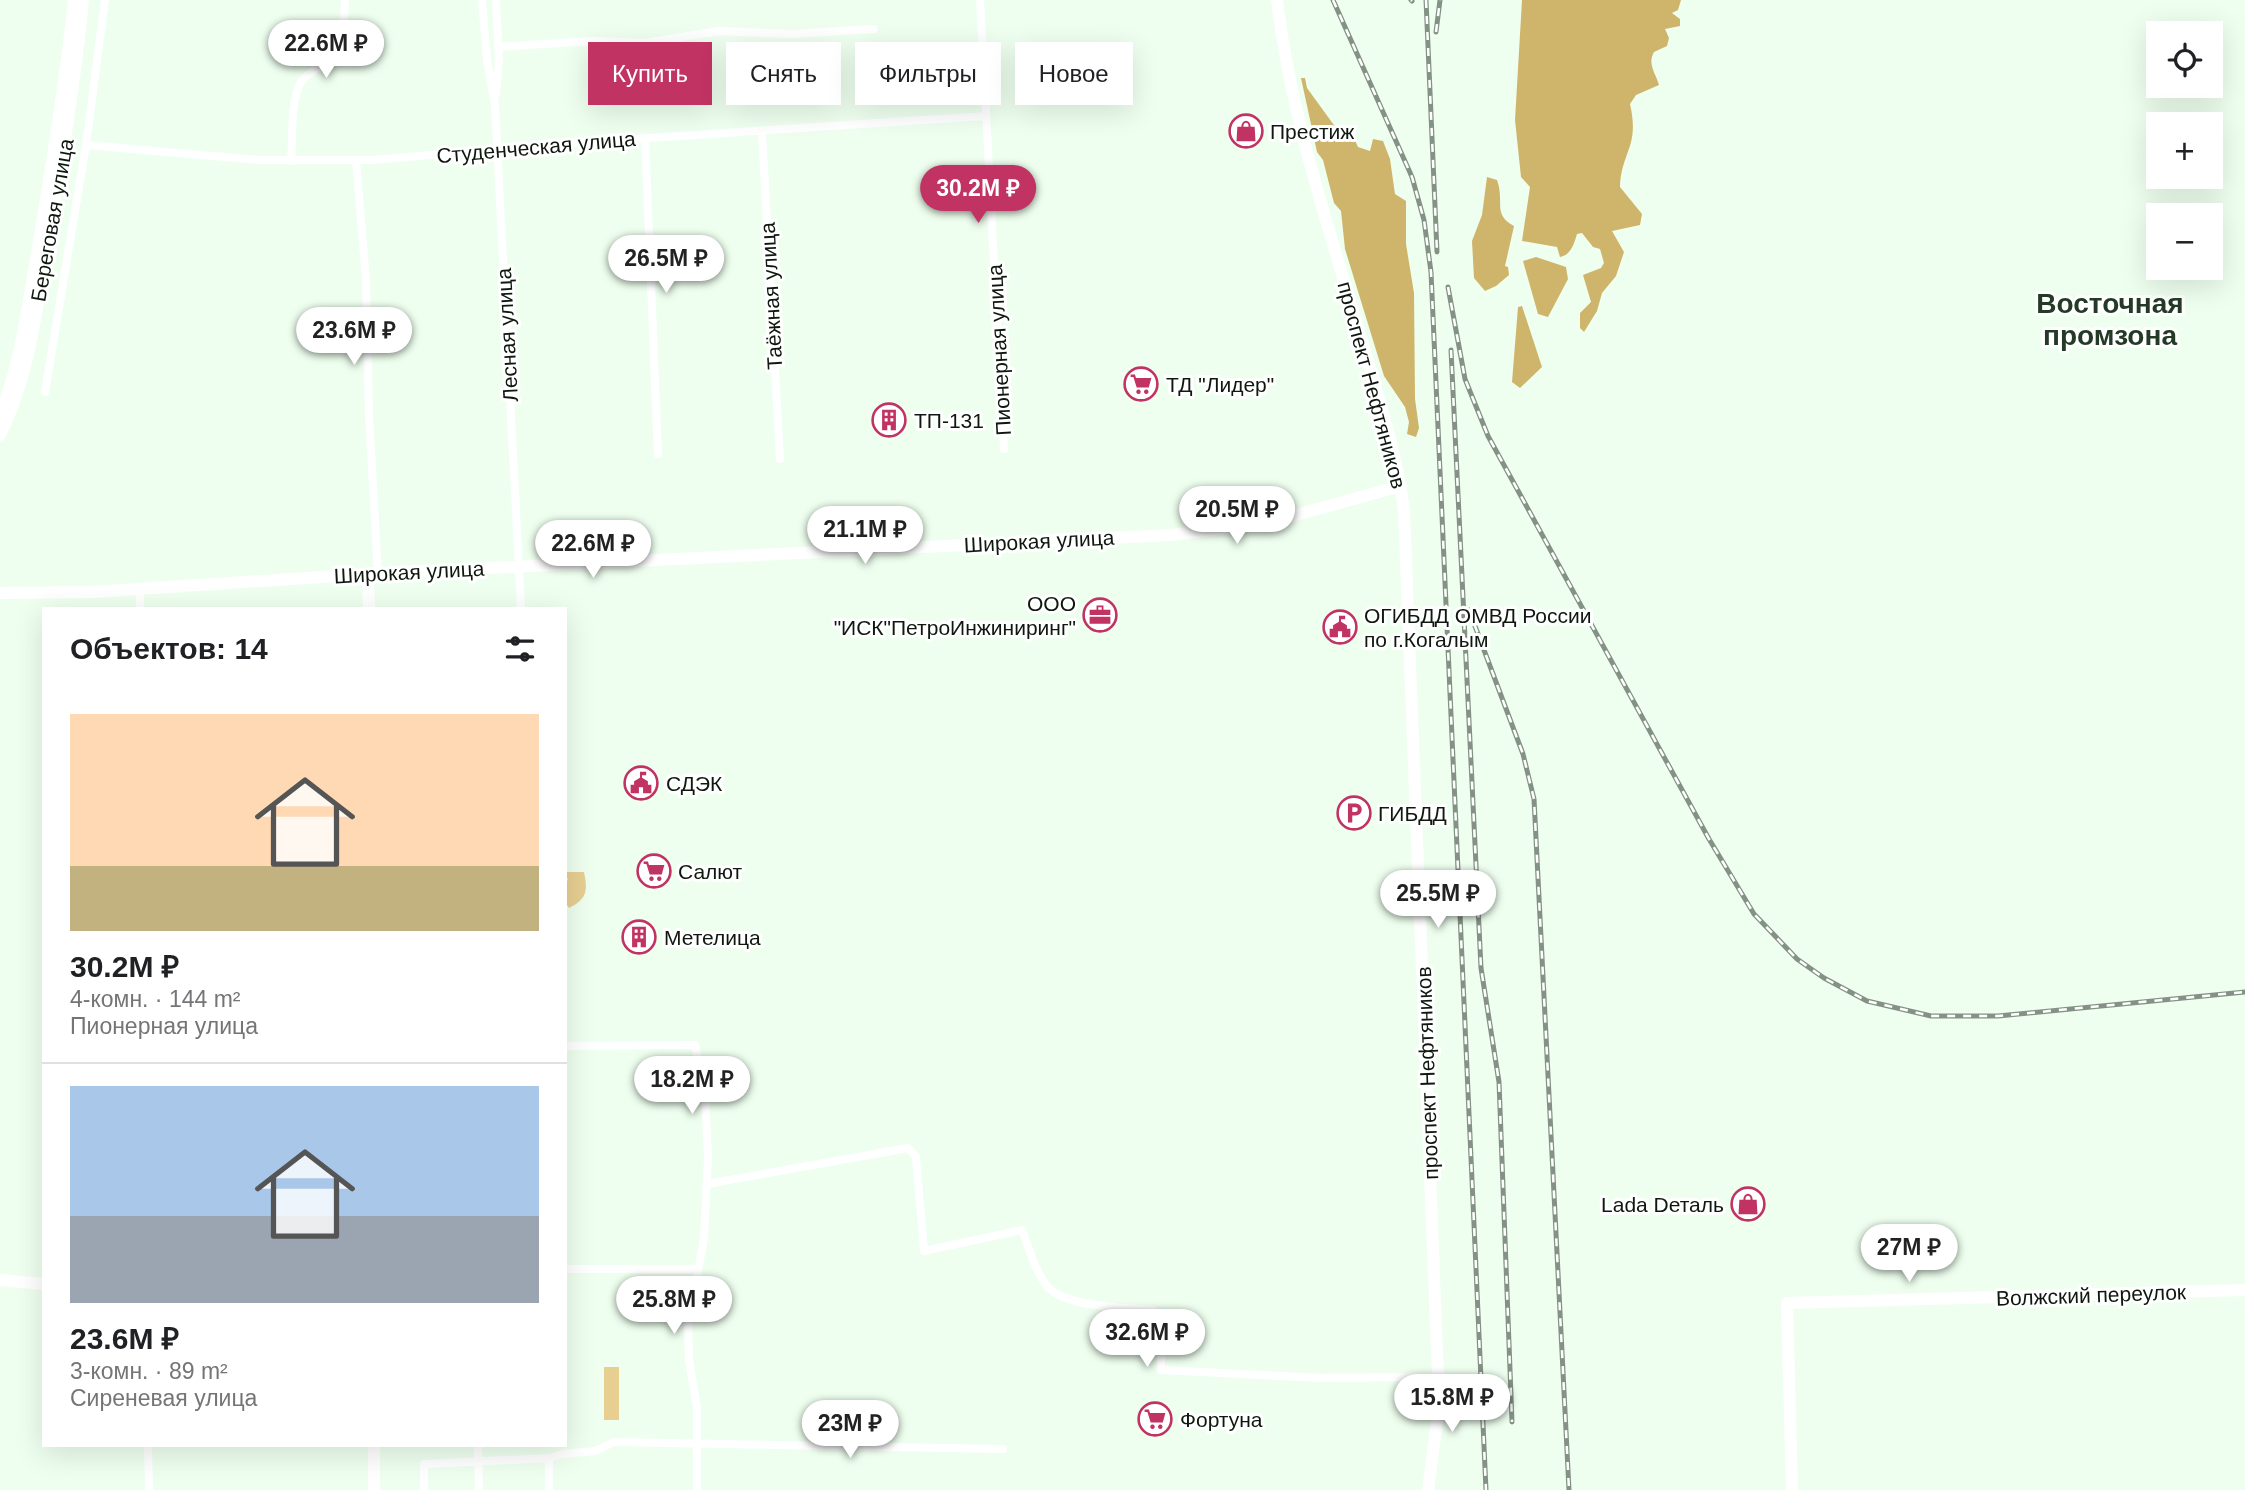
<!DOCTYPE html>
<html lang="ru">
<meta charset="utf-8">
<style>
:root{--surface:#fff;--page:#f2f2f2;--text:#202124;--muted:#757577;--line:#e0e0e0;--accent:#c03362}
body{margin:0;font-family:Arial,sans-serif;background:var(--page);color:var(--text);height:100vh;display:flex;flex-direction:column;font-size:26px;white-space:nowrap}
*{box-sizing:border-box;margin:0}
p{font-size:23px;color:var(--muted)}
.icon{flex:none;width:38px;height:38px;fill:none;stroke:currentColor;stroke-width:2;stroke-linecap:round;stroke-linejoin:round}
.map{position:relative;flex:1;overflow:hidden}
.drawer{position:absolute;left:42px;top:607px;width:525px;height:840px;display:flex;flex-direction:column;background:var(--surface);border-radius:0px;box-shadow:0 7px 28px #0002}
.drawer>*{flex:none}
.top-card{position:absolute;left:588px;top:42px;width:665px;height:63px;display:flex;gap:14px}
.fabs{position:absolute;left:2146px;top:21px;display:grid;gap:14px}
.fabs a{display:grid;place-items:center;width:77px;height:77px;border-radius:0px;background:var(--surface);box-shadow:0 7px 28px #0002;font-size:35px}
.price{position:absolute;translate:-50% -60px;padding:0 16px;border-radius:24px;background:#fff;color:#222;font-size:23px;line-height:46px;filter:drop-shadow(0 2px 4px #0008)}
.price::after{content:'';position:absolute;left:50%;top:42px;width:21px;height:16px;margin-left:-10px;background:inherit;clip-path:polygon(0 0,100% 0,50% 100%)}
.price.selected{background:var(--accent);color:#fff}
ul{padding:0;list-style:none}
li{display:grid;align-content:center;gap:14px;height:371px;padding:0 28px}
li+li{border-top:2px solid var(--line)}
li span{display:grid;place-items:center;height:217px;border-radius:0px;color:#555}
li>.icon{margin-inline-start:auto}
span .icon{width:126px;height:126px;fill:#fffc;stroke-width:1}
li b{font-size:30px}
h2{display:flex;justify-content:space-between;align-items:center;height:84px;padding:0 28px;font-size:30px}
.pill{padding:0 24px;border-radius:0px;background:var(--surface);box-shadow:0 7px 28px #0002;font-size:24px;line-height:63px}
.pill.selected{background:var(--accent);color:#fff}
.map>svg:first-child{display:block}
.green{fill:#e6cf91}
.forest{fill:#cfb56b}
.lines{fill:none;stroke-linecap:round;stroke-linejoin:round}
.street{stroke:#fff;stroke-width:8}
.secondary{stroke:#fff;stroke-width:12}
.rail-casing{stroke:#849285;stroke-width:5}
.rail{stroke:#fff;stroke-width:2.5;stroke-dasharray:8;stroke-linecap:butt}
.labels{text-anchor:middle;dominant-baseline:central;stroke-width:6;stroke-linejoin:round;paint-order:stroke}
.poi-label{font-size:21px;fill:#0e180f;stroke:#fff;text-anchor:start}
.street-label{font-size:21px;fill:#0e180f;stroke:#fff}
.district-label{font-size:28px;font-weight:bold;fill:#243a26;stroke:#fff}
</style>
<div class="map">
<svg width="2245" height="1490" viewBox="0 0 2245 1490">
<rect width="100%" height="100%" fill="#eeffef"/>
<g class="green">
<path d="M565 872H584C588 891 587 899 569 908L565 902V882L568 880Z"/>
<rect x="604" y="1367" width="15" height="53"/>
</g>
<g class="forest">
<path d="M1522 0H1681L1678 10 1672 13 1680 19V26L1665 29 1669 38 1667 46 1654 52C1647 64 1656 74 1659 85L1636 95 1630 104C1640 147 1621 152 1620 187L1642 214 1640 225 1612 231 1624 252 1616 276 1602 293 1597 311 1584 332 1580 328V313L1591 302 1583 275 1601 268 1604 263 1600 249 1593 247 1582 233 1577 234C1574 244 1571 255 1560 257L1557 247 1522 241 1530 187 1521 177 1515 120Z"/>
<polygon points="1301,78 1305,78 1307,88 1339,132 1352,134 1358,147 1370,151 1373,139 1383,141 1390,159 1395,194 1406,201 1406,244 1414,293 1415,399 1419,428 1416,437 1407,434 1409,422 1405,407 1384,376 1345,249 1341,211 1334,203 1323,160 1317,152"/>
<path d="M1487 177 1497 180C1505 202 1492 214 1514 226L1505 266 1508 267 1509 275 1496 286 1485 291 1474 278 1472 241 1482 215Z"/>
<polygon points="1536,257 1566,267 1568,279 1548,317 1538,314 1523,261"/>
<polygon points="1522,306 1542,367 1520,388 1512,382 1518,307"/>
</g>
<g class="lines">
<g class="street">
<polyline points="482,0 487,60 495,104 521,609"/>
<polyline points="980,0 1004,449"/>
<polyline points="498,47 592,41 645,43 719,31 791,34 874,29"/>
<polyline points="496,94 499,60 496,0"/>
<polyline points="762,132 780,459"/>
<polyline points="645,138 658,454"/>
<polyline points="86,145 259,160 371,160 572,143 986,116"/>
<polyline points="356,160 366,280 369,416 378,574"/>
<path d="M291 161C293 138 290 104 300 84 306 73 317 70 325 62 339 46 345 21 345 0"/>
<polyline points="45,392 86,145 105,0"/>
<polyline points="140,589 140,609"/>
<polyline points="565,1046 695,1045 705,1093 708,1158 704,1238 688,1327 689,1360 697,1408 697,1490"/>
<path d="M707 1184 908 1148 916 1157 924 1251 1022 1230C1029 1248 1035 1271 1047 1286 1063 1307 1128 1308 1153 1310L1161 1335V1370L1321 1378 1438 1377"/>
<polyline points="565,1269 698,1269"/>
<polyline points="148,1446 149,1490"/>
<polyline points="478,1446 479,1490"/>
<polyline points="549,1458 549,1490"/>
<polyline points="424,1490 424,1464 549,1458 562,1454 595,1451 614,1442 1003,1449"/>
</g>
<g class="secondary">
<path d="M1277 0C1291 117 1329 229 1362 341 1378 397 1397 453 1404 511L1438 1377 1437 1421 1428 1490"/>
<path d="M0 415C21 363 27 308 37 254 51 169 65 85 74 0"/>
<path d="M0 435C29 377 36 312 47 249 61 166 75 84 83 0"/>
<polyline points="368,574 369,609"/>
<polyline points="0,593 93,592 368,574 1171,535 1263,524 1401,486"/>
<polyline points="0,1280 44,1284"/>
<polyline points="374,1446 374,1490"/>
<polyline points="1792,1490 1787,1303 2245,1290"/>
</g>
<defs>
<g id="rail">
<polyline points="1333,0 1412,177 1424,220 1431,272 1486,1490"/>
<polyline points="1411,0 1412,1"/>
<polyline points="1426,0 1437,252"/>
<polyline points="1436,32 1440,0"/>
<polyline points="1448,287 1465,379 1488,436 1709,839 1754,914 1797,959 1824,978 1867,1001 1931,1016 1998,1016 2245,992"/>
<polyline points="1451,350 1481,968 1499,1082 1512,1422"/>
<polyline points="1469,610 1523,754 1534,799 1569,1490"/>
</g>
</defs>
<use href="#rail" class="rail-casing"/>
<use href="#rail" class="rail"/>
</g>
<defs>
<symbol id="shop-ring" viewBox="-11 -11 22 22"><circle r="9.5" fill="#fff" stroke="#c03362" stroke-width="1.5"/><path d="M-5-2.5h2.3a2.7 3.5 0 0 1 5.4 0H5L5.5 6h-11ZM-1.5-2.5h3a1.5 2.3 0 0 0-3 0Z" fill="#c03362"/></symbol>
<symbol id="supermarket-ring" viewBox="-11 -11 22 22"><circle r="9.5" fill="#fff" stroke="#c03362" stroke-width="1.5"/><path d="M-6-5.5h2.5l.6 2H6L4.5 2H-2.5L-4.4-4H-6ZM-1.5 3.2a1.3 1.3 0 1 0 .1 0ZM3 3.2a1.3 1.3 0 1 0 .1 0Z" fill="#c03362"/></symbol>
<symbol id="building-ring" viewBox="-11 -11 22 22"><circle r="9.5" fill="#fff" stroke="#c03362" stroke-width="1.5"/><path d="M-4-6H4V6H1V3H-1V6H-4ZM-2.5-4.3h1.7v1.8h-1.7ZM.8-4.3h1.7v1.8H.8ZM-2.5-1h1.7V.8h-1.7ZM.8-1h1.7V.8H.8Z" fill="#c03362"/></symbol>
<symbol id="office-ring" viewBox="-11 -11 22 22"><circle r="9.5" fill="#fff" stroke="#c03362" stroke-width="1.5"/><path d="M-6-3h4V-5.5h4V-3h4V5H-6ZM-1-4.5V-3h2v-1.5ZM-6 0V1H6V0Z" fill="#c03362"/></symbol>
<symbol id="civic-ring" viewBox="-11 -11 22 22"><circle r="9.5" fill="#fff" stroke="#c03362" stroke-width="1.5"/><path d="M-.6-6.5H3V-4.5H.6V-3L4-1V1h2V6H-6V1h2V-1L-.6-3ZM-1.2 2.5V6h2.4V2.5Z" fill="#c03362"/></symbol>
<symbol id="parking-ring" viewBox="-11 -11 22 22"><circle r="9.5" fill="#fff" stroke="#c03362" stroke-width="1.5"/><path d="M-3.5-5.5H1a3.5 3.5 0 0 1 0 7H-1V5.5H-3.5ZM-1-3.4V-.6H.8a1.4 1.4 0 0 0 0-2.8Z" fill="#c03362"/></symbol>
</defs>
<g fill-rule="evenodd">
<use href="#shop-ring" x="1227" y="112" width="38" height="38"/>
<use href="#supermarket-ring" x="1122" y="365" width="38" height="38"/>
<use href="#building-ring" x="870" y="401" width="38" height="38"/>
<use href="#office-ring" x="1081" y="596" width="38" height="38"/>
<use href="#civic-ring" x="1321" y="608" width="38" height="38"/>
<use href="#civic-ring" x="622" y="764" width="38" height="38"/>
<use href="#parking-ring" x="1335" y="794" width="38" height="38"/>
<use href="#supermarket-ring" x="635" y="852" width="38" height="38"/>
<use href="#building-ring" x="620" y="918" width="38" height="38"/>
<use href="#shop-ring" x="1729" y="1185" width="38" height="38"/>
<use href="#supermarket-ring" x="1136" y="1400" width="38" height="38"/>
</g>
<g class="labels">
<g class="poi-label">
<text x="1270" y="131">Престиж</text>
<text x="1166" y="384">ТД "Лидер"</text>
<text x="914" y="420">ТП-131</text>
<text x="1076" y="603" text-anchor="end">ООО<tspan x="1076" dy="24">"ИСК"ПетроИнжиниринг"</tspan></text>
<text x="1364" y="615">ОГИБДД ОМВД России<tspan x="1364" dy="24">по г.Когалым</tspan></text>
<text x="666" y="783">СДЭК</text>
<text x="1378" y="813">ГИБДД</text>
<text x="678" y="871">Салют</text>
<text x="664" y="937">Метелица</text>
<text x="1724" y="1204" text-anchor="end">Lada Dеталь</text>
<text x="1180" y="1419">Фортуна</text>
</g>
<g class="street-label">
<text transform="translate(536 147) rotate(-5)">Студенческая улица</text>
<text transform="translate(52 220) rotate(-80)">Береговая улица</text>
<text transform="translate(771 296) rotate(-93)">Таёжная улица</text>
<text transform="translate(507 335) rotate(-93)">Лесная улица</text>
<text transform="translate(999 350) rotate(-93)">Пионерная улица</text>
<text transform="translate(1372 385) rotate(75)">проспект Нефтяников</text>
<text transform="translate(1039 541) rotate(-3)">Широкая улица</text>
<text transform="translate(409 572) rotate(-3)">Широкая улица</text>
<text transform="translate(1427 1073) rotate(-92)">проспект Нефтяников</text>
<text transform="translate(2091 1295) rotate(-2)">Волжский переулок</text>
</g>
<g class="district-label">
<text x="2110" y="303">Восточная<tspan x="2110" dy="32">промзона</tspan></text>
</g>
</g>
</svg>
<div class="fabs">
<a><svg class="icon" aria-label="locate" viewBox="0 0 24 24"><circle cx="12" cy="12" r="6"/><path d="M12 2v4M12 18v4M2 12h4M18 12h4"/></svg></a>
<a>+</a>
<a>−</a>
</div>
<b class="price" style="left:326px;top:80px">22.6M ₽</b>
<b class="price selected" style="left:978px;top:225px">30.2M ₽</b>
<b class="price" style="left:666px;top:295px">26.5M ₽</b>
<b class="price" style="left:354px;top:367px">23.6M ₽</b>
<b class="price" style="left:1237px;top:546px">20.5M ₽</b>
<b class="price" style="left:865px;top:566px">21.1M ₽</b>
<b class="price" style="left:593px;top:580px">22.6M ₽</b>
<b class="price" style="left:1438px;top:930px">25.5M ₽</b>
<b class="price" style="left:692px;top:1116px">18.2M ₽</b>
<b class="price" style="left:1909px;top:1284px">27M ₽</b>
<b class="price" style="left:674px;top:1336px">25.8M ₽</b>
<b class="price" style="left:1147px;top:1369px">32.6M ₽</b>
<b class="price" style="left:1452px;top:1434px">15.8M ₽</b>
<b class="price" style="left:850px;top:1460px">23M ₽</b>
<div class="top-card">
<a class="pill selected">Купить</a>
<a class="pill">Снять</a>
<a class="pill">Фильтры</a>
<a class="pill">Новое</a>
</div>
<section class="drawer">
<h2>Объектов: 14<svg class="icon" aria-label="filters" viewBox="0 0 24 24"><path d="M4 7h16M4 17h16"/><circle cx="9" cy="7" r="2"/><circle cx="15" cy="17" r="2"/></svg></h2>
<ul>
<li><span style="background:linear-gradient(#ffd9b3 70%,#c2b280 0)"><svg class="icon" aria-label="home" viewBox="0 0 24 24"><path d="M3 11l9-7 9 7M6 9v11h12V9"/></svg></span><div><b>30.2M ₽</b><p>4-комн. · 144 m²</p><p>Пионерная улица</p></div></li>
<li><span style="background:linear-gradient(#a9c7e8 60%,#9aa5b1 0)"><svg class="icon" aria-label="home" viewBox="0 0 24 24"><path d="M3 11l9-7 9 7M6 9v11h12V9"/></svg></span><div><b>23.6M ₽</b><p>3-комн. · 89 m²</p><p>Сиреневая улица</p></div></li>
</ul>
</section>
</div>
